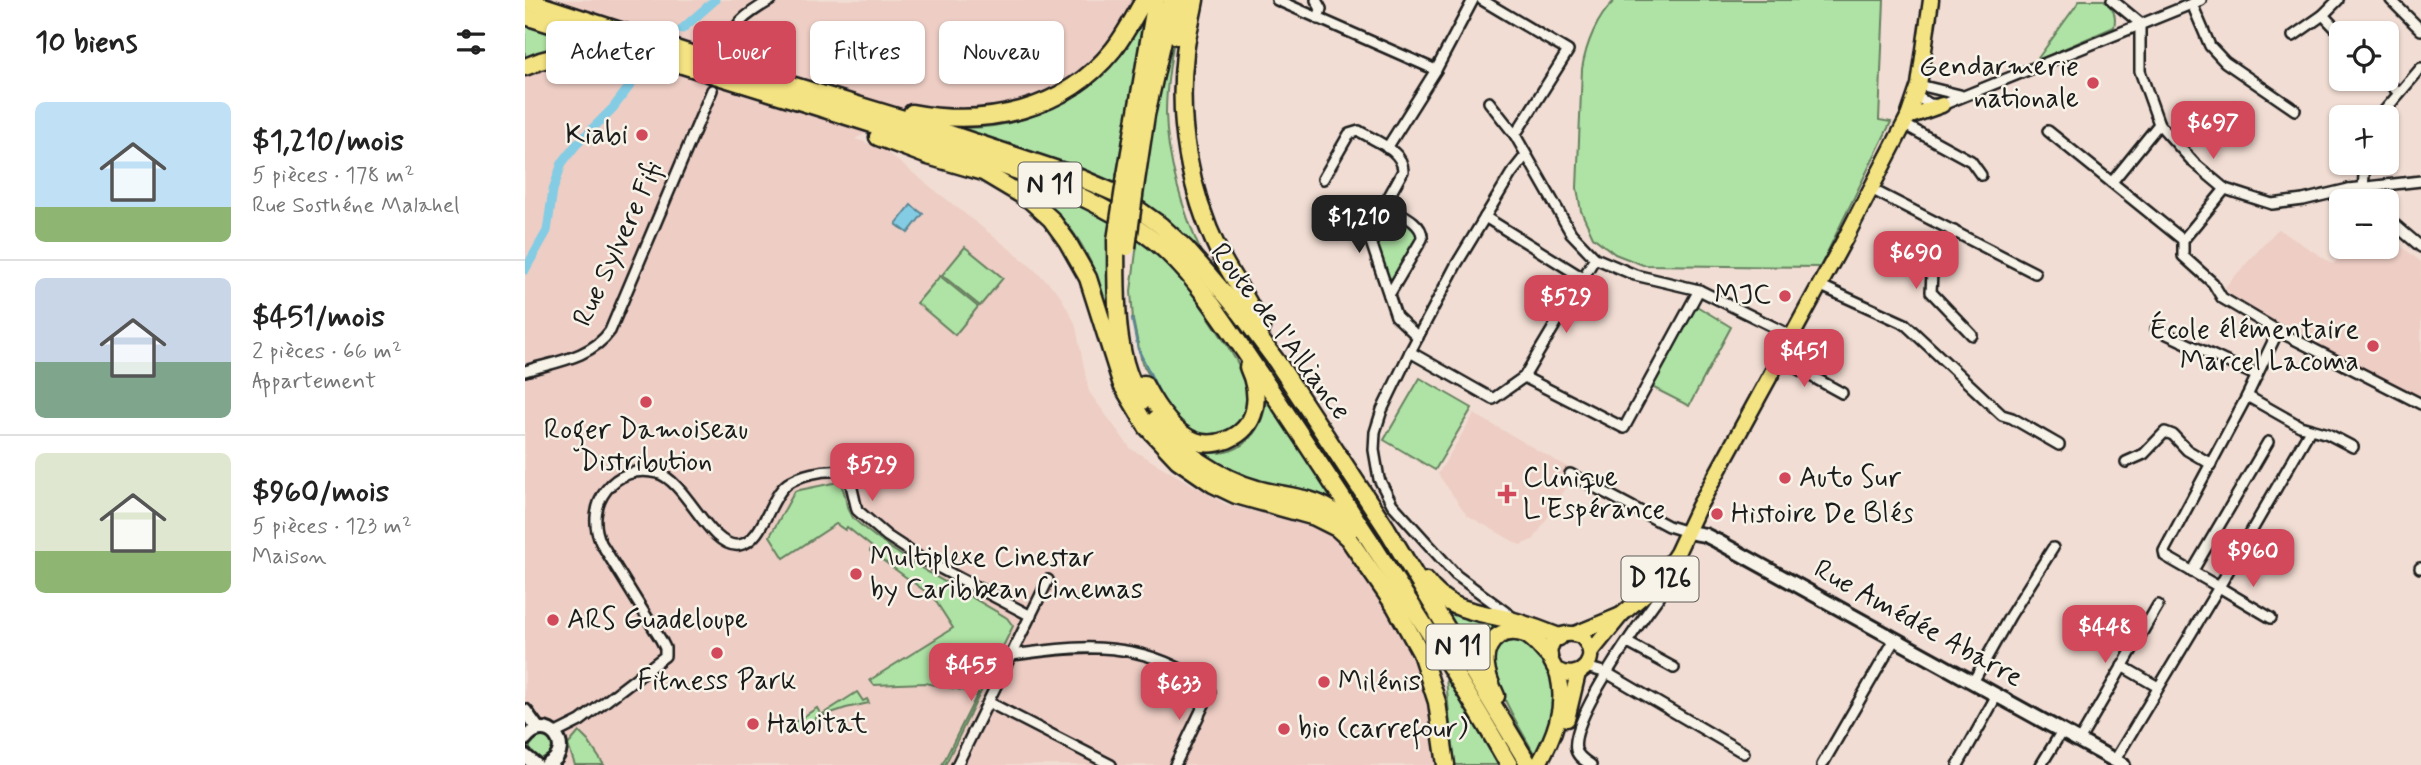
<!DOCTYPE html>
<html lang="fr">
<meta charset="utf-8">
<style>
:root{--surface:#fff;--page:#f2f2f2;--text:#222;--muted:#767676;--line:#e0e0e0;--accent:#d1495b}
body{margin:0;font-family:Mynerve,sans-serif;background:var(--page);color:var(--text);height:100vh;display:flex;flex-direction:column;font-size:26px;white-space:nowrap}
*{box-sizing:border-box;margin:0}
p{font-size:23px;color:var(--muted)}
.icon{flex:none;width:38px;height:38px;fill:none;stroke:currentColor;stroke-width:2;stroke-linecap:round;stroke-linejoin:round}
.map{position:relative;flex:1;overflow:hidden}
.sheet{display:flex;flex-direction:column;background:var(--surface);width:525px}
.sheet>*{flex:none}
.hud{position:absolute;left:21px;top:21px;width:665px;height:63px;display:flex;gap:14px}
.fabs{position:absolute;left:1804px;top:21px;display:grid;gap:14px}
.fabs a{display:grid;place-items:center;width:70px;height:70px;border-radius:10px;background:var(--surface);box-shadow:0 2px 5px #0004;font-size:35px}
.price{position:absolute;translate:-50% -60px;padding:0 16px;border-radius:14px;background:var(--accent);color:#fff;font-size:23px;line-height:46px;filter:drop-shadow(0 2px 4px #0008)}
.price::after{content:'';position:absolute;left:50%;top:42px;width:21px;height:16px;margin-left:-10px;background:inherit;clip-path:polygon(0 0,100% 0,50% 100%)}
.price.current{background:#222;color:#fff}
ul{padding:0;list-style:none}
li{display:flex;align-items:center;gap:21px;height:175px;padding:0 35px}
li+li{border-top:2px solid var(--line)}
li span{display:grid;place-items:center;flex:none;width:196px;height:140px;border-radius:10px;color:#555}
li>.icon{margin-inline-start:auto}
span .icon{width:84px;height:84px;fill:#fffc;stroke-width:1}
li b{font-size:30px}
h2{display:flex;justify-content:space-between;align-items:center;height:84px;padding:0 35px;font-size:30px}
.chip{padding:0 24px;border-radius:10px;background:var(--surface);box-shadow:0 2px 5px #0004;font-size:24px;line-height:63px}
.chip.current{background:var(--accent);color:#fff}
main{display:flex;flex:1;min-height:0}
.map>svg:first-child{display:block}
.built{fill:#edcdc4}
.green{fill:#afe3a5;stroke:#668060;stroke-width:2}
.water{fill:#83cce4;stroke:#5a8694;stroke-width:2}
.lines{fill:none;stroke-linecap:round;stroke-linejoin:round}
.stream{stroke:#5a8694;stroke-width:2.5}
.canal{stroke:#83cce4;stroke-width:9}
.minor-casing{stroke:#1c1c1c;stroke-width:14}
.tertiary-casing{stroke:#1c1c1c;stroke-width:18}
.secondary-casing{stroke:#1c1c1c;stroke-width:18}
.primary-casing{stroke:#1c1c1c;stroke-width:19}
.trunk-casing{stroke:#1c1c1c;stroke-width:21}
.minor{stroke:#f7f3e8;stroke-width:9}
.tertiary{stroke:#f7f3e8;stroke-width:12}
.secondary{stroke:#f7f3e8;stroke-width:12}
.primary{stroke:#f4e382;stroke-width:14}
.trunk{stroke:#f4e382;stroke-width:16}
.trunk-bridge-casing{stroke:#1c1c1c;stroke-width:21;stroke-linecap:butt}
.trunk-bridge{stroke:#f4e382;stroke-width:16}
.poi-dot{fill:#d1495b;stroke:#f7f3e8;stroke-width:2.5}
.labels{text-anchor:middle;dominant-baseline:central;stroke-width:5;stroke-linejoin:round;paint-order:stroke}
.shield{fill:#f7f3e8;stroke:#5e5c59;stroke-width:2}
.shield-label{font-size:26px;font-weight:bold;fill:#1c1c1c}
.poi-label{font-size:28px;fill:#1c1c1c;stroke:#f7f3e8;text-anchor:start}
.street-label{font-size:28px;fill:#1c1c1c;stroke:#f7f3e8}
</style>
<main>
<section class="sheet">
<h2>10 biens<svg class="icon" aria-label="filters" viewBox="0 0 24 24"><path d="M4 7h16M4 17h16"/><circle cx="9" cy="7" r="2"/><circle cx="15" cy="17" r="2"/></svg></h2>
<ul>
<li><span style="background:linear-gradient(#bfe0f5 75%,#8fb573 0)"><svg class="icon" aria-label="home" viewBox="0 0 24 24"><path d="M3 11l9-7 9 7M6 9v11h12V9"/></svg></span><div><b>$1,210/mois</b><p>5 pièces · 178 m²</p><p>Rue Sosthéne Malahel</p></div></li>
<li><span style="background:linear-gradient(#c9d6e8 60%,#7fa58c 0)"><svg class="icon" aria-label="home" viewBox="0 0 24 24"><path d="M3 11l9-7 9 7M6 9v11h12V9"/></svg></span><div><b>$451/mois</b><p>2 pièces · 66 m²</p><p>Appartement</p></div></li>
<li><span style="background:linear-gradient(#dfe7d0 70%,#8fb573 0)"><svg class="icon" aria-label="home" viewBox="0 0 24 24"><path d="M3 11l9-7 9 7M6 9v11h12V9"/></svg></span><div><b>$960/mois</b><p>5 pièces · 123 m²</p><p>Maison</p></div></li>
</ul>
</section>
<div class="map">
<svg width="1896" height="765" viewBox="0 0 1896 765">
<rect width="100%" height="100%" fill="#f1ddd3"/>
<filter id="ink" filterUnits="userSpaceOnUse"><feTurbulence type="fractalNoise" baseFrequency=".0143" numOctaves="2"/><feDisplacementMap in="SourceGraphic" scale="14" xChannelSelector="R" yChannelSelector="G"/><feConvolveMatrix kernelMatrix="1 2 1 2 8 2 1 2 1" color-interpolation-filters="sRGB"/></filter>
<g filter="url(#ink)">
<g class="built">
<polygon points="0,0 610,0 601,19 583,44 540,82 511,96 467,109 428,111 390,105 330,139 355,147 501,262 533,292 550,323 564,392 606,449 700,504 802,531 814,540 856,596 896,670 904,696 916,765 0,765"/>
<polygon points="1753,229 1808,264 1825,247 1862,247 1862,235 1896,262 1896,398 1852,378 1708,301 1700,287"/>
<polygon points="949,414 1051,472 1009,539 995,545 942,515 913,474"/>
</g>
<g class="green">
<path d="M656 0C650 37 641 76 641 113 642 162 658 210 677 255L656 235 615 206 624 136 638 58Z"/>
<path d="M1090 0H1359L1354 120 1366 122 1295 267 1118 265 1090 254 1068 237 1056 211 1052 188 1057 69C1061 44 1072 17 1090 0Z"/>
<path d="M1555 0H1579C1588 8 1592 15 1589 27L1511 61Z"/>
<path d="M626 5 595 190 431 132 432 128C521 130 586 82 626 5Z"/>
<polygon points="0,23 69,45 0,62"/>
<path d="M479 175 556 202 591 220 581 309C572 267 551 225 516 199 505 190 491 185 478 178Z"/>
<path d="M865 212 892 229 895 235 872 276 867 279 862 276C849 246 842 244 859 214Z"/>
<polygon points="613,236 626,244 661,283 702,345 726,386 723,421 692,440 666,433 649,418 617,363 608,320 606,291"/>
<polygon points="440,247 478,278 455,306 417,275"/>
<polygon points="415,276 453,307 430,335 392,303"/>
<polygon points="1170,305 1206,327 1164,406 1127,387"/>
<polygon points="895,378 947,408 910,470 859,440"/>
<path d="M745 398 823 517 722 481 665 448C672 449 680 453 687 453 719 455 739 428 741 399Z"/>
<path d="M313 482C324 491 317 509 330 520 374 560 431 587 482 618L488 626 420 765H417L453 693 400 683 349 685 345 680 428 628 408 597 345 551 347 547 322 527 320 530 311 524 259 558 245 536 270 491Z"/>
<polygon points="915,603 997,629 972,631 959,678"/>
<path d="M989 636 1014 649 1029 676 1032 703 1012 759C996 728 964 684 969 649L978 641Z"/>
<polygon points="921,677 975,765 928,765"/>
<polygon points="332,692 338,701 342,699 344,703 321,708 291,718 292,723 272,733 268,729 264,731 262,727 292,708 296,715"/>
<polygon points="54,732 63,741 79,765 50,765 43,745"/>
<circle cx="17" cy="747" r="12"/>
</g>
<polygon class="water" points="386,205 398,214 383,233 371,224"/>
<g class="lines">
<g class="stream">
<polyline points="607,319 613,349 638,400"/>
<polyline points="645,411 660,427"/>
</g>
<g class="canal">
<polyline points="157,29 190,0"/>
<polyline points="0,270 22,231 28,190 37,163 51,145 88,108 113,75"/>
</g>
<defs>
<g id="minor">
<polyline points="752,0 911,70"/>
<polyline points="791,0 796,9 793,19"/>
<polyline points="957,0 1043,51 990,135"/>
<polyline points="1587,0 1615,23"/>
<polyline points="1866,0 1896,30"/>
<polyline points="1667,4 1685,46 1700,62 1770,110"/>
<polyline points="1798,15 1816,34"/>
<polyline points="1615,23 1615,71 1634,124 1669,163 1700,189 1747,204 1778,200 1824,189 1896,181"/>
<polyline points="1768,36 1798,15 1813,0"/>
<path d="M199 51C209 23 220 15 246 0"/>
<polyline points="1860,79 1874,93"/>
<polyline points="1394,85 1435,95"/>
<polyline points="1392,97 1405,104 1417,105 1676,0"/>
<polyline points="964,102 990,135 1046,233 1070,258 1110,275 1174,290 1267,336"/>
<polyline points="1854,117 1896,68"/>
<polyline points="1380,125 1446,161 1456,175"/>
<polyline points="1523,131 1658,240 1700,189"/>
<polyline points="862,148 911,70 948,0"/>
<path d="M798 179 824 134 834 131C850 141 878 150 878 171L846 229 845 239 871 316 893 337"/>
<polyline points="1587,182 1634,124"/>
<polyline points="1838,188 1840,163"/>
<polyline points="1346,189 1510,273"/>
<polyline points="1824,189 1832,201"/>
<path d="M860 205C873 213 899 222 897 239L864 295"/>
<polyline points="960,217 1058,278"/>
<polyline points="1862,218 1896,247"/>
<polyline points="1429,231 1407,272 1406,292 1447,335"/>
<polyline points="1658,240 1658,256 1688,283 1697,298 1753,331 1896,404"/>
<polyline points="1294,285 1380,324 1477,415 1487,418 1534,445"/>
<polyline points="1631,329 1732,376"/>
<polyline points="885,352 968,399 999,377 1070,258"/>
<polyline points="1255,359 1317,393"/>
<path d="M0 371C29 362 66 358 85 331L187 90"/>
<polyline points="999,377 1099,428 1174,290"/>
<polyline points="1722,396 1775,426 1803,434 1828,447"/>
<polyline points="1601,462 1619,454 1640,432 1648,435 1662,450 1686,464"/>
<polyline points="1045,474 1143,526 1163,532"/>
<polyline points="1895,568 1896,568"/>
<polyline points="1667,572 1743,442"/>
<polyline points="986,616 931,575 867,504 854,479 849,450 850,432 857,410 885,352 931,265 986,174 1001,155"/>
<polyline points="1746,618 1694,587 1785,430"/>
<polyline points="1103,643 1149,668"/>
<path d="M487 655C550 646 604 640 661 672 671 677 680 681 685 692L650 765"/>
<polyline points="1597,666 1633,687"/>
<polyline points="1061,667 1082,673 1219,753"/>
<polyline points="1448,682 1485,616 1528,548"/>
<polyline points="463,702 586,765"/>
<path d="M29 734 55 721 140 656V648L136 640 76 543C58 505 90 462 132 473 162 481 184 549 214 545 238 542 244 498 262 484 275 474 298 470 314 471L325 480 332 510 362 536 394 557 506 616"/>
<polyline points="1554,741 1633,605"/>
<polyline points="1590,760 1694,587 1640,556 1639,551 1722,396 1753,331"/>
<polyline points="432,765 523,580"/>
<path d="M1066 765C1060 761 1053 757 1051 750 1043 716 1134 596 1157 566"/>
<polyline points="1297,765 1370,639"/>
<polyline points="1433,765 1472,695"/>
<polyline points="1516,765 1537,731"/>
</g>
<polyline id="tertiary" points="1163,532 1180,535 1192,541 1598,765"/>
<g id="secondary">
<polyline points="0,711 13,729"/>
<path d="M0 739C21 711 53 749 22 765"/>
<polyline points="0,756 11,765"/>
</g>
<g id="primary">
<polyline points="1383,117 1417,105"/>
<polyline points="1050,634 1096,615"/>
<polyline points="1066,652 1096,615 1130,586 1152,553 1174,506 1321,237 1383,117 1394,85 1406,0"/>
<polyline points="1042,719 1053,673"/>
<path d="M1013 765C1029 737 1041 708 1033 675 1030 666 1022 660 1025 649 1028 634 1043 631 1056 636 1078 656 1057 684 1031 670"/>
</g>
<g id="trunk">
<polyline points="0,0 200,65 395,124 548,175 590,193 635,225 661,249 683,274 715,312 752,362 862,529 1004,765"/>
<path d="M670 0C667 17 662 35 660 53 652 121 664 190 694 252 707 278 725 301 736 328"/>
<path d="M0 16C125 56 251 93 375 133 460 160 550 183 623 236 670 270 708 336 741 383 777 436 811 489 846 542 893 615 941 689 984 765"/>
<polyline points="652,36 658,0"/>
<path d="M0 67C32 53 66 49 100 57"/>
<path d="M387 113C461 127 539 111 588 50 600 35 609 17 619 0"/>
<polyline points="353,137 403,156 458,172 505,200 526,219 542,241 563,278 597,385 622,427 653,460 688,484 711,495 790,517 812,528 823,538 870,606 896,653 912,702 921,765"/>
<polyline points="601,175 631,0"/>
<polyline points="611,181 621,115 647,0"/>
<path d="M591 240C592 292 587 356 617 401"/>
<path d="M619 384C630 405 647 432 670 441 680 445 691 444 702 440 734 427 736 395 723 367"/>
<path d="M630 420C650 449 698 480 732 489 756 496 785 496 806 510 813 515 820 522 827 528"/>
<path d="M901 581C923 611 949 611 982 619 1000 624 1017 630 1034 637"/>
<path d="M971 696C962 677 952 651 973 636 981 631 991 631 1000 634 1009 638 1017 649 1024 656"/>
</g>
</defs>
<use href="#minor" class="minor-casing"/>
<use href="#tertiary" class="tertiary-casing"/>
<use href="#secondary" class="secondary-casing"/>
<use href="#primary" class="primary-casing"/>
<use href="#trunk" class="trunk-casing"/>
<use href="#minor" class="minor"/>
<use href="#tertiary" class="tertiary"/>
<use href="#secondary" class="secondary"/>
<use href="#primary" class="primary"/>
<use href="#trunk" class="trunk"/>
<defs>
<g id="trunk-bridge">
<polyline points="591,240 601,175"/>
<polyline points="602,247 611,181"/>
</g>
</defs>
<use href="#trunk-bridge" class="trunk-bridge-casing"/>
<use href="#trunk-bridge" class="trunk-bridge"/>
</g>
</g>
<g class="poi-dot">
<circle cx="1568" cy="83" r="7"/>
<circle cx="117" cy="135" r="7"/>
<circle cx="1260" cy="296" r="7"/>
<circle cx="1848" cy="346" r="7"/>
<circle cx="121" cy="402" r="7"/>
<circle cx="1260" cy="478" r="7"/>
<path d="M978.5 483.5h7v7h7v7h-7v7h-7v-7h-7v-7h7z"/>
<circle cx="1192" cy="514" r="7"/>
<circle cx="331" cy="574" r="7"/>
<circle cx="28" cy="620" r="7"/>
<circle cx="192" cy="653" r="7"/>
<circle cx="799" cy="682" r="7"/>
<circle cx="228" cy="724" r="7"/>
<circle cx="759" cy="729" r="7"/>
</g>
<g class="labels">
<g class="shield">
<rect x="493.5" y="162.5" width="63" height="45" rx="5"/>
<rect x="1096.5" y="556.5" width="77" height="45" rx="5"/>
<rect x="901.5" y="624.5" width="63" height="45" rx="5"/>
</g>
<g class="shield-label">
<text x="525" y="185">N 11</text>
<text x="1135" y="579">D 126</text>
<text x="933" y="647">N 11</text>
</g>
<g class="poi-label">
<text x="1554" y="67" text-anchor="end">Gendarmerie<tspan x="1554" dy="32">nationale</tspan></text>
<text x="103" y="135" text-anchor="end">Kiabi</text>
<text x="1246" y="296" text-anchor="end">MJC</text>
<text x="1834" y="330" text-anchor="end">École élémentaire<tspan x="1834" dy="32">Marcel Lacoma</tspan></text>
<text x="121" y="430" text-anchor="middle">Roger Damoiseau<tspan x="121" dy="32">Distribution</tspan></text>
<text x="998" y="478">Clinique<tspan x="998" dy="32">L'Espérance</tspan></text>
<text x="1274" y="478">Auto Sur</text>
<text x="1206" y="514">Histoire De Blés</text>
<text x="345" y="558">Multiplexe Cinestar<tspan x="345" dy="32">by Caribbean Cinemas</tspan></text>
<text x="42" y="620">ARS Guadeloupe</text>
<text x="192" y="681" text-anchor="middle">Fitness Park</text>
<text x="813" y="682">Milénis</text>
<text x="242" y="724">Habitat</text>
<text x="773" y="729">bio (carrefour)</text>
</g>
<g class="street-label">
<text transform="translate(94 244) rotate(-65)">Rue Sylvere Fifi</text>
<text transform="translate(755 332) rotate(53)">Route de l'Alliance</text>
<text transform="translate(1393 624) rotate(29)">Rue Amédée Abarre</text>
</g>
</g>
</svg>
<div class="fabs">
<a><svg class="icon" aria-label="locate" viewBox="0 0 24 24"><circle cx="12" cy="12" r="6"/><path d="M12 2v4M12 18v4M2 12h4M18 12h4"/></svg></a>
<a>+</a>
<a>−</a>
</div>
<b class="price" style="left:1688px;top:161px">$697</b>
<b class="price current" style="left:834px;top:255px">$1,210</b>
<b class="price" style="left:1391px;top:291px">$690</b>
<b class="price" style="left:1041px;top:335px">$529</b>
<b class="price" style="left:1279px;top:389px">$451</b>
<b class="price" style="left:347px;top:503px">$529</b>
<b class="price" style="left:1728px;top:589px">$960</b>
<b class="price" style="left:1580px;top:665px">$448</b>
<b class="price" style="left:446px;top:703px">$455</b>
<b class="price" style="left:654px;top:722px">$633</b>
<div class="hud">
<a class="chip">Acheter</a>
<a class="chip current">Louer</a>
<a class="chip">Filtres</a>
<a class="chip">Nouveau</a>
</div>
</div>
</main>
